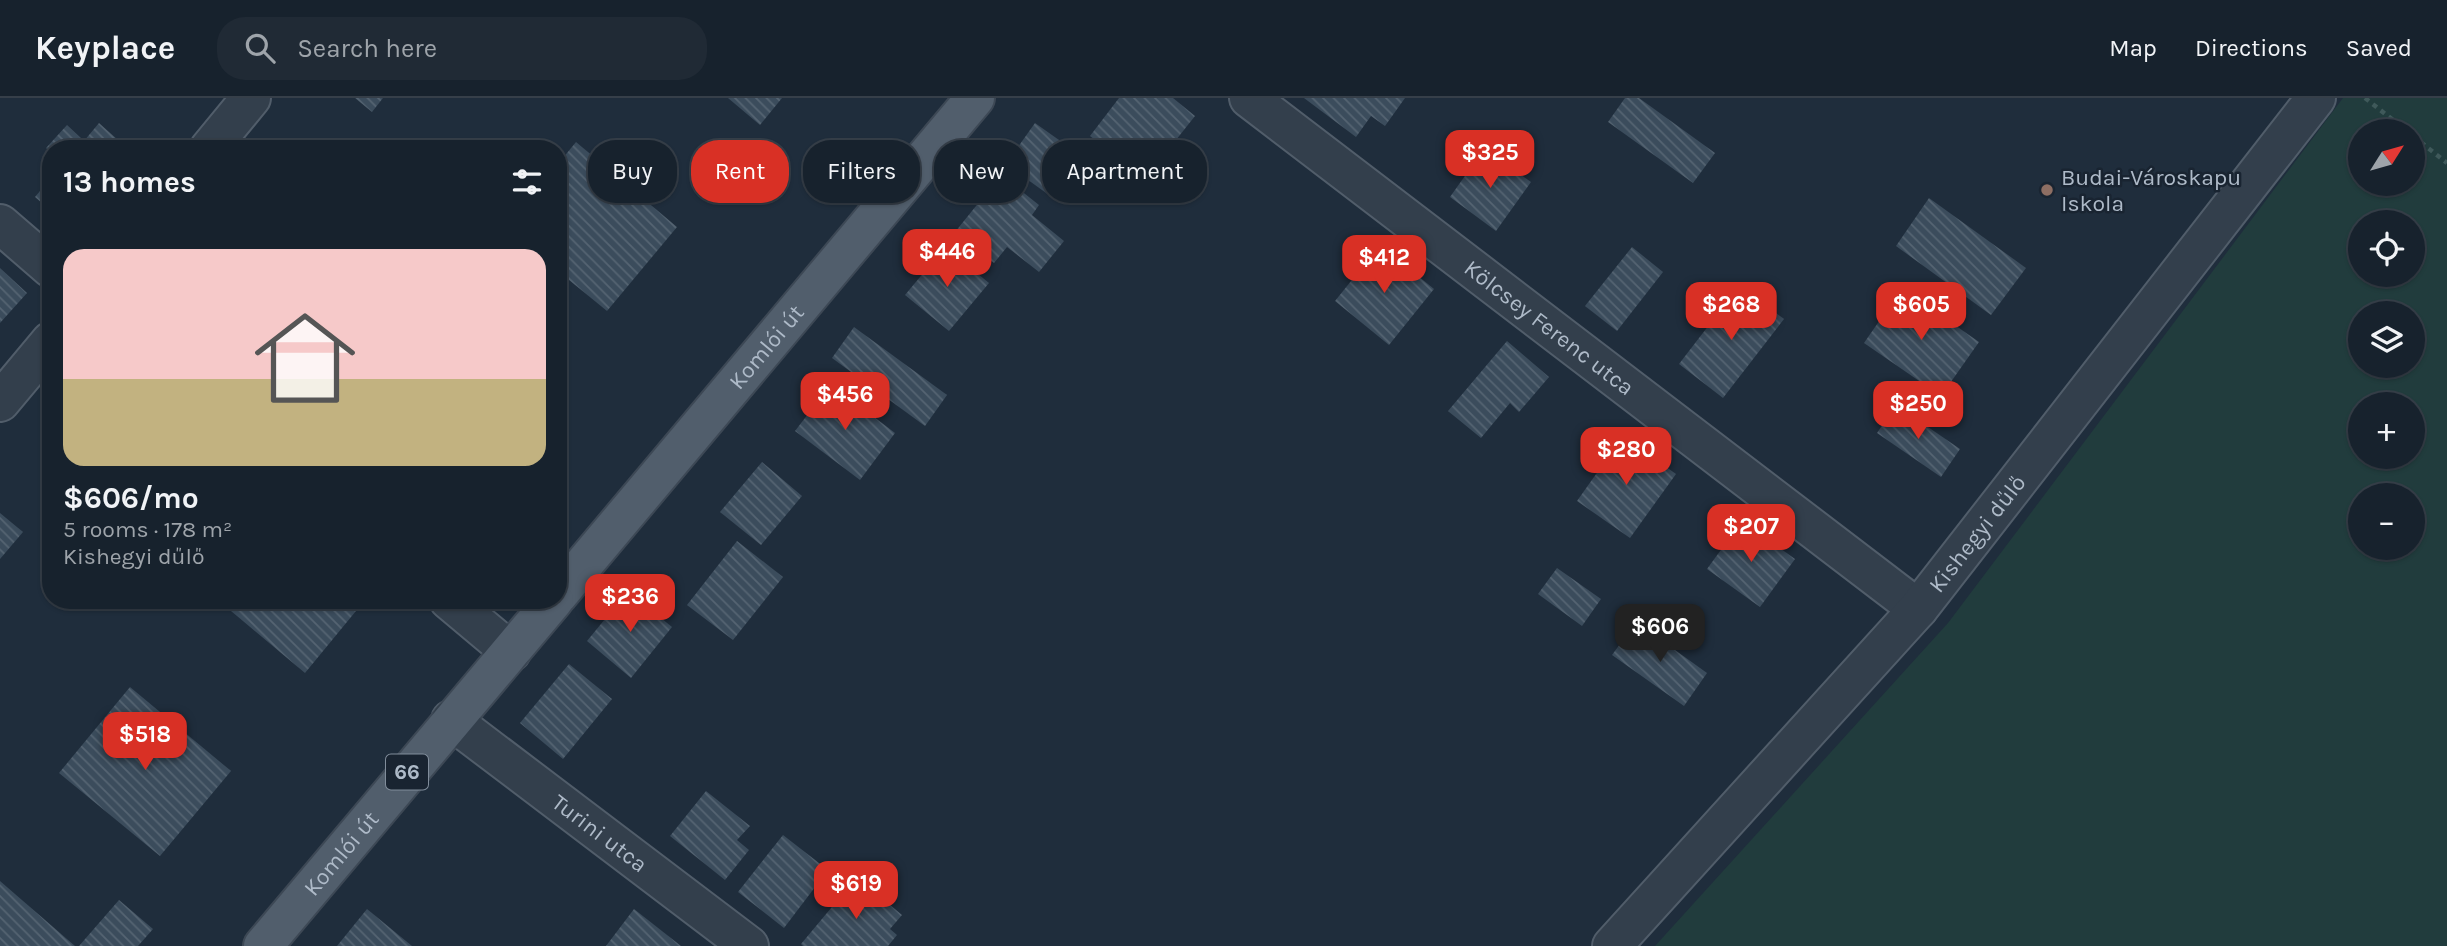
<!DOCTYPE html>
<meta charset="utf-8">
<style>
:root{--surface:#17222d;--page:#202a35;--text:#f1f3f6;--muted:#9ea4aa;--line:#363f49;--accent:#d93025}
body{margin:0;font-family:Karla,sans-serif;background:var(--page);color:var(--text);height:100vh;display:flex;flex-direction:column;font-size:26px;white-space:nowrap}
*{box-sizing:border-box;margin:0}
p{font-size:23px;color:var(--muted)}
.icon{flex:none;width:38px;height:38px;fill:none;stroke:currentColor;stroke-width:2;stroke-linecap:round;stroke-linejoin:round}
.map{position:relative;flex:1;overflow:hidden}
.panel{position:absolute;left:42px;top:42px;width:525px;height:469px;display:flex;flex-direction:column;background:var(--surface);border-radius:28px;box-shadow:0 2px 5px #0004,0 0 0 2px var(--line)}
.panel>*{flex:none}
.banner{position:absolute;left:588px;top:42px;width:665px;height:63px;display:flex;gap:14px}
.needle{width:46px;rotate:53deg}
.controls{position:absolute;left:2348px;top:21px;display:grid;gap:14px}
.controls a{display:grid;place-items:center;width:77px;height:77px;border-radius:50%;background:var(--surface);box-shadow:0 2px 5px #0004,0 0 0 2px var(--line);font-size:35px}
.price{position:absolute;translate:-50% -60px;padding:0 16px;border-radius:14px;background:var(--accent);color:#fff;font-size:23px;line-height:46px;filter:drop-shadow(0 2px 4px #0008)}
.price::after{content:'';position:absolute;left:50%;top:42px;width:21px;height:16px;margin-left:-10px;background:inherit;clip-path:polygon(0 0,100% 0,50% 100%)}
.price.on{background:#222;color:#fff}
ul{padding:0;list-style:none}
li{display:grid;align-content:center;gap:14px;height:371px;padding:0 21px}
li+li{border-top:2px solid var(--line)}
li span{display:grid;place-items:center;height:217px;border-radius:21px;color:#555}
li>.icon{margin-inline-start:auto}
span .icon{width:126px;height:126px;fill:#fffc;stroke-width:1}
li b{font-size:30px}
h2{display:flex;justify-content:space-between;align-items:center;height:84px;padding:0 21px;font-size:30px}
.tag{padding:0 24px;border-radius:28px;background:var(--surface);box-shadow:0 2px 5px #0004,0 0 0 2px var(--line);font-size:24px;line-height:63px}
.tag.on{background:var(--accent);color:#fff}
header{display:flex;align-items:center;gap:42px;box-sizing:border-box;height:98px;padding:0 35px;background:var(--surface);border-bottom:2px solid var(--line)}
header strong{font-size:33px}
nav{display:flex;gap:38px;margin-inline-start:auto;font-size:24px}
.search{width:490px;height:63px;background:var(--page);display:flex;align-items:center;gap:18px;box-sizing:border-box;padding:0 24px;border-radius:28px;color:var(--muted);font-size:26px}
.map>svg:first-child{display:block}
.garden{fill:#213c3d;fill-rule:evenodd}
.building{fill:url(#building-back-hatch)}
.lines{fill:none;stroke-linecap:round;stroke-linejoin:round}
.street-casing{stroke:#515d6a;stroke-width:42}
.primary-casing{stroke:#3d4855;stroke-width:42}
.path{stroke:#3f595a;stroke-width:4.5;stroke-dasharray:5 5;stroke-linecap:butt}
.street{stroke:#333f4c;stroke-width:38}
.primary{stroke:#515e6c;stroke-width:38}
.education-dot{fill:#8d6e63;stroke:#192431;stroke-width:2.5}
.labels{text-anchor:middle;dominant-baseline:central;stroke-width:5;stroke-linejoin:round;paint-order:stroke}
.shield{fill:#192431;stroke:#818d9b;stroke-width:2}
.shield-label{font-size:21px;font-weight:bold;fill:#aebac8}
.poi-label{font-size:23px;fill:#aebac8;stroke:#192431;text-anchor:start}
.street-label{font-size:23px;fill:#aebac8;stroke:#192431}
</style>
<header>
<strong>Keyplace</strong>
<div class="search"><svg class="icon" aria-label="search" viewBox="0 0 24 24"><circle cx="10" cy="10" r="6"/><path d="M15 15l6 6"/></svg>Search here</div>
<nav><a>Map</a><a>Directions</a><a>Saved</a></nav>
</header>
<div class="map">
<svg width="2447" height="848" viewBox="0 0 2447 848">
<defs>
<pattern id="building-back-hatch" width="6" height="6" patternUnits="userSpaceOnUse" patternTransform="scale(1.75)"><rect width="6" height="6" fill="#3b4c5c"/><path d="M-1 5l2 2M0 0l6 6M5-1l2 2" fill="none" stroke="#556472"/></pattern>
</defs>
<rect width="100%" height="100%" fill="#1f2d3c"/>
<path class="garden" d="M2343 0H2447V848H1655L1948 525ZM2361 33H2413V86H2361ZM2361 124H2413V177H2361ZM2361 215H2413V268H2361ZM2361 306H2413V359H2361ZM2361 397H2413V450H2361Z"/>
<g class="building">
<polygon points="355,0 383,0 372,14"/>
<polygon points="728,0 782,0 760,27"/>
<polygon points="1119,0 1173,0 1195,18 1145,81 1090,38"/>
<polygon points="1304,0 1405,0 1385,28 1371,18 1356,39"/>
<polygon points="1625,0 1639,0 1715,55 1693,85 1608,24"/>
<polygon points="99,25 128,51 51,51 51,55 46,50 67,27 84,43"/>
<polygon points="1035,25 1090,64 1060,105 1006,66"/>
<polygon points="576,44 677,129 607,213 558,173 558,66"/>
<polygon points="1484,51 1531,84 1496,133 1450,99"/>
<polygon points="1001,77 1039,107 1032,117 1064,143 1039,174 1007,149 994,165 955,134"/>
<polygon points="51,80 51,113 35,99"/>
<polygon points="1929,100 2026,170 1991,217 1896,148"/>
<polygon points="1380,147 1434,191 1389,247 1335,203"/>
<polygon points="945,149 989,185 949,233 905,197"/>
<polygon points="1632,149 1663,174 1617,233 1585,208"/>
<polygon points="0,170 27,195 0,225"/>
<polygon points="1739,188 1784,221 1723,300 1679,266"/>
<polygon points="1902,190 1979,244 1941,298 1864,245"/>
<polygon points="854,229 947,297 925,328 832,260"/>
<polygon points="1507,243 1549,279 1519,314 1510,305 1481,340 1448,313"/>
<polygon points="831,286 895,335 860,382 795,333"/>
<polygon points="1896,307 1960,351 1941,379 1877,335"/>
<polygon points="1623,338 1676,376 1630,440 1577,403"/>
<polygon points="762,364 802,398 761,447 720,414"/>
<polygon points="0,415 23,434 0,461"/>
<polygon points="1742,423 1795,461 1760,509 1707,471"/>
<polygon points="737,443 783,479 733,542 687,507"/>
<polygon points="1557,470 1601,501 1582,528 1538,496"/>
<polygon points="628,493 672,529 631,580 587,543"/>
<polygon points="218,502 365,502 305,575"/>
<polygon points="1636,524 1707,575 1684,608 1612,557"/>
<polygon points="569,566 612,601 563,661 520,625"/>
<polygon points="130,589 231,673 160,758 59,675"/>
<polygon points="706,693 750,728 737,742 749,752 725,782 670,738"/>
<polygon points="783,737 828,772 784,830 738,794"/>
<polygon points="857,779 902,817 890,831 897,837 888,848 803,848 801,846"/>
<polygon points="0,783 75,848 0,848"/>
<polygon points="119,802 153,831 138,848 79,848"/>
<polygon points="367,811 412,848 337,848"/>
<polygon points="634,811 681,848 606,848"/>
</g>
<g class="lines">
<defs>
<g id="street">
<path id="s1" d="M1249 0 1918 511"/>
<polyline points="209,51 251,0"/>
<polyline points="0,126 51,170"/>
<polyline points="0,304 51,243"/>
<polyline points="449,502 511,554"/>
<path id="s2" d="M451 622 749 848"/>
<path id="s3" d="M1612 848 1918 511 2316 0"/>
</g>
<g id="primary">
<path id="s4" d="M558 497 975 0"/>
<path id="s5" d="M263 848 554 502"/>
</g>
</defs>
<use href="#street" class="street-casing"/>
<use href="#primary" class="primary-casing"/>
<g class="path">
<polyline points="2365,0 2407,33"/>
<polyline points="2413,38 2447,65"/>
</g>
<use href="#street" class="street"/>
<use href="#primary" class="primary"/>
</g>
<circle class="education-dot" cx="2047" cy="92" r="7"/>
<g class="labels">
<rect class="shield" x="386" y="656.5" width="42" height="35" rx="5"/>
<g class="shield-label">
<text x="407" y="674">66</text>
</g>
<g class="poi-label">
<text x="2061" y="79">Budai-Városkapu<tspan x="2061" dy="26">Iskola</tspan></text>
</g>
<g class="street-label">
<text stroke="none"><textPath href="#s1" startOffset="378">Kölcsey Ferenc utca</textPath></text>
<text stroke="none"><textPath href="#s4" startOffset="324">Komlói út</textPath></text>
<text stroke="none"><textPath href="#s3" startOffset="551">Kishegyi dűlő</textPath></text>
<text stroke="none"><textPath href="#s2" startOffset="187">Turini utca</textPath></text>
<text stroke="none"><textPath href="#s5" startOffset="121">Komlói út</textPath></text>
</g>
</g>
</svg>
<div class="controls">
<a><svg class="needle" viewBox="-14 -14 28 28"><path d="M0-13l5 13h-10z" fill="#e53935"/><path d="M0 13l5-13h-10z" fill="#9ea4aa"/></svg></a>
<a><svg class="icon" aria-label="locate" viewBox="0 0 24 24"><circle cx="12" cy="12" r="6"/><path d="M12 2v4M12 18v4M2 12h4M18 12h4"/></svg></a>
<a><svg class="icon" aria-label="layers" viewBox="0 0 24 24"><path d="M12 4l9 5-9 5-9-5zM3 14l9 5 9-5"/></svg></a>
<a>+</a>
<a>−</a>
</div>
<b class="price" style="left:1490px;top:92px">$325</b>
<b class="price" style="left:947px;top:191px">$446</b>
<b class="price" style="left:1384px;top:197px">$412</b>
<b class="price" style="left:1731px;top:244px">$268</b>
<b class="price" style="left:1921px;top:244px">$605</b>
<b class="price" style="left:845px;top:334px">$456</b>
<b class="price" style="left:1918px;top:343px">$250</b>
<b class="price" style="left:1626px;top:389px">$280</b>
<b class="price" style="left:1751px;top:466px">$207</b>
<b class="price" style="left:630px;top:536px">$236</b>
<b class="price on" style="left:1660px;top:566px">$606</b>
<b class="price" style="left:145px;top:674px">$518</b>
<b class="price" style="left:856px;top:823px">$619</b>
<div class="banner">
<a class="tag">Buy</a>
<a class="tag on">Rent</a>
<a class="tag">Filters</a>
<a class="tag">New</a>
<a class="tag">Apartment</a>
</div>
<section class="panel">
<h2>13 homes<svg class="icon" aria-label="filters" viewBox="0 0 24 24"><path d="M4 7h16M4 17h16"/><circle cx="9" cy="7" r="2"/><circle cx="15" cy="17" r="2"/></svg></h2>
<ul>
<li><span style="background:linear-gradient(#f6c9c9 60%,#c2b280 0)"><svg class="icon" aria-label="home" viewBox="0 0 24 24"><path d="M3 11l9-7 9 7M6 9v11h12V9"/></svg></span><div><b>$606/mo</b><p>5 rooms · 178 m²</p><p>Kishegyi dűlő</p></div></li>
</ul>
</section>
</div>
